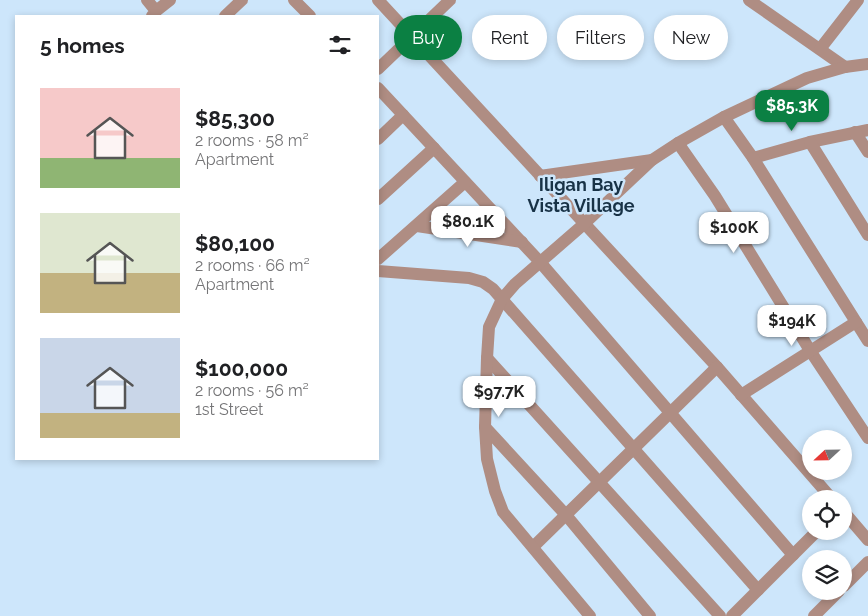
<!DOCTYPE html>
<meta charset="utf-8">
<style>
:root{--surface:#fff;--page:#f2f2f2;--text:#202124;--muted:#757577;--accent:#0b8043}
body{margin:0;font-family:Raleway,sans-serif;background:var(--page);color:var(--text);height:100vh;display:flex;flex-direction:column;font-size:19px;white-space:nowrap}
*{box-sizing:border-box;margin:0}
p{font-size:16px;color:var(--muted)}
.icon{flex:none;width:28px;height:28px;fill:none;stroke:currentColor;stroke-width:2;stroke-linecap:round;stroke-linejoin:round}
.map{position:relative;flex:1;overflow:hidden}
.sheet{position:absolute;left:15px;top:15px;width:364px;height:445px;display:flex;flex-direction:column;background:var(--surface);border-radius:0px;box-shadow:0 2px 8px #0003}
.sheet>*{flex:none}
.guide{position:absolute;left:394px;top:15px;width:399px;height:45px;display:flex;gap:10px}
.needle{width:32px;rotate:248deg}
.buttons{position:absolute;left:802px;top:430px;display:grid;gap:10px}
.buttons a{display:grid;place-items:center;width:50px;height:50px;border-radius:50%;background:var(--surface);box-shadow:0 2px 8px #0003;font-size:25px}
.price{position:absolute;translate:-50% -42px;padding:0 11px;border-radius:10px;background:#fff;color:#222;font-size:16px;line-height:32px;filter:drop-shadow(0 1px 2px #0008)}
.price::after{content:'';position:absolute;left:50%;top:30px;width:15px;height:11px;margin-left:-8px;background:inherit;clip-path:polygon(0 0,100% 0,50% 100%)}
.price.selected{background:var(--accent);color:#fff}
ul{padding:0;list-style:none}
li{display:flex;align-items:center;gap:15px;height:125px;padding:0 25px}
li span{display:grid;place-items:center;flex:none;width:140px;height:100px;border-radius:0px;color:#555}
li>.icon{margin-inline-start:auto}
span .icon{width:60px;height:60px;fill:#fffc;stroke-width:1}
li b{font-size:21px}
h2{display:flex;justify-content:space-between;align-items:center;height:60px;padding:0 25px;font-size:21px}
.chip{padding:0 18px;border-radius:22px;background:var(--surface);box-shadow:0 2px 8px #0003;font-size:18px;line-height:45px}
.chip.selected{background:var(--accent);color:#fff}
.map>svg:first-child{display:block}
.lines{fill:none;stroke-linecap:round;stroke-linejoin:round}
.minor{stroke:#af8d83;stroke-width:12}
.labels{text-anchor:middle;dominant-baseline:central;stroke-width:5;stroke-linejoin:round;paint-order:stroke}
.neighbourhood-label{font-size:18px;font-weight:bold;fill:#183246;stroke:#cde6fb}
</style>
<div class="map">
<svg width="868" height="616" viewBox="0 0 868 616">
<rect width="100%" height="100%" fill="#cde6fb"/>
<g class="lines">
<g class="minor">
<polyline points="147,0 156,11 152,16"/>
<polyline points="294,0 310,16"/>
<polyline points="378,0 717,367 832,499"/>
<polyline points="749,0 845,67"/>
<polyline points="156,11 170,0"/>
<polyline points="225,16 242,0"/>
<polyline points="820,49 858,0"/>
<polyline points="378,69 450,0"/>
<polyline points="378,88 540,262 793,555"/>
<polyline points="724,117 753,158 810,142 868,130"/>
<polyline points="855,132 868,152"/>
<polyline points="378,139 403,115"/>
<polyline points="810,142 868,235"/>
<polyline points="678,143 715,196 811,352 868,438"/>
<polyline points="753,158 868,341"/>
<polyline points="540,176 652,160"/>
<polyline points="378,199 434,148"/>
<polyline points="417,226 522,242"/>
<polyline points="378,259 465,182"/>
<polyline points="378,271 469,278 483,282 493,289 758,590"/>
<polyline points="487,358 720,616"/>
<polyline points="741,395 856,322"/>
<polyline points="485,427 566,515 650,616"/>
<polyline points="844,512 868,540"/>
<polyline points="533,547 717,367"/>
<polyline points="844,586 868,562"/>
<polyline points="590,616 503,512 495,491 487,459 485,427 487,358 489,327 502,299 515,284 584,224 652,160 678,143 724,117 807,78 845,67 868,64"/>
<polyline points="732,616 817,531"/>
<polyline points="814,616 839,591"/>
</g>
</g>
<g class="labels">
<g class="neighbourhood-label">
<text x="581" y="184">Iligan Bay<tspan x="581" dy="21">Vista Village</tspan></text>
</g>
</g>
</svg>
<div class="buttons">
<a><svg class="needle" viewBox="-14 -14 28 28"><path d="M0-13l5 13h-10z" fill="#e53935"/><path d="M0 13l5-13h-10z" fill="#757577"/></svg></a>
<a><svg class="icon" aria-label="locate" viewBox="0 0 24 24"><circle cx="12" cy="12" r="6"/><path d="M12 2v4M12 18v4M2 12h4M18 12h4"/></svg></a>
<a><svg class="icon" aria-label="layers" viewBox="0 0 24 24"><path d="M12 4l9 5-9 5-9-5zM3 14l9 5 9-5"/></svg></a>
</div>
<b class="price selected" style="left:792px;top:132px">$85.3K</b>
<b class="price" style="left:468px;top:248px">$80.1K</b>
<b class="price" style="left:734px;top:254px">$100K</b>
<b class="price" style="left:792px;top:347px">$194K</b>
<b class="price" style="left:499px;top:418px">$97.7K</b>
<div class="guide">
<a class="chip selected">Buy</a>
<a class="chip">Rent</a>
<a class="chip">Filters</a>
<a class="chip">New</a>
</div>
<section class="sheet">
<h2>5 homes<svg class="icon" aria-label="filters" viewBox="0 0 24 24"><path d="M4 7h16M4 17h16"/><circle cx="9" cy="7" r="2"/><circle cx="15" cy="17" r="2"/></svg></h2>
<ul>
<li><span style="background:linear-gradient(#f6c9c9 70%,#8fb573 0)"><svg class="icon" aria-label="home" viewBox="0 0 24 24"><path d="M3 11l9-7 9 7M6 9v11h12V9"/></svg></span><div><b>$85,300</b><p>2 rooms · 58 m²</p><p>Apartment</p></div></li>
<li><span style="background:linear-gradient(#dfe7d0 60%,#c2b280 0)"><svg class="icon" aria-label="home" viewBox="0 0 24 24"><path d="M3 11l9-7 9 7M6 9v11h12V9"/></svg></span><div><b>$80,100</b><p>2 rooms · 66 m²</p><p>Apartment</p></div></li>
<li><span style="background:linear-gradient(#c9d6e8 75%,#c2b280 0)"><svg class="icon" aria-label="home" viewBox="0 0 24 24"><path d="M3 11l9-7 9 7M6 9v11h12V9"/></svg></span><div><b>$100,000</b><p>2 rooms · 56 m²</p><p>1st Street</p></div></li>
</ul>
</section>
</div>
